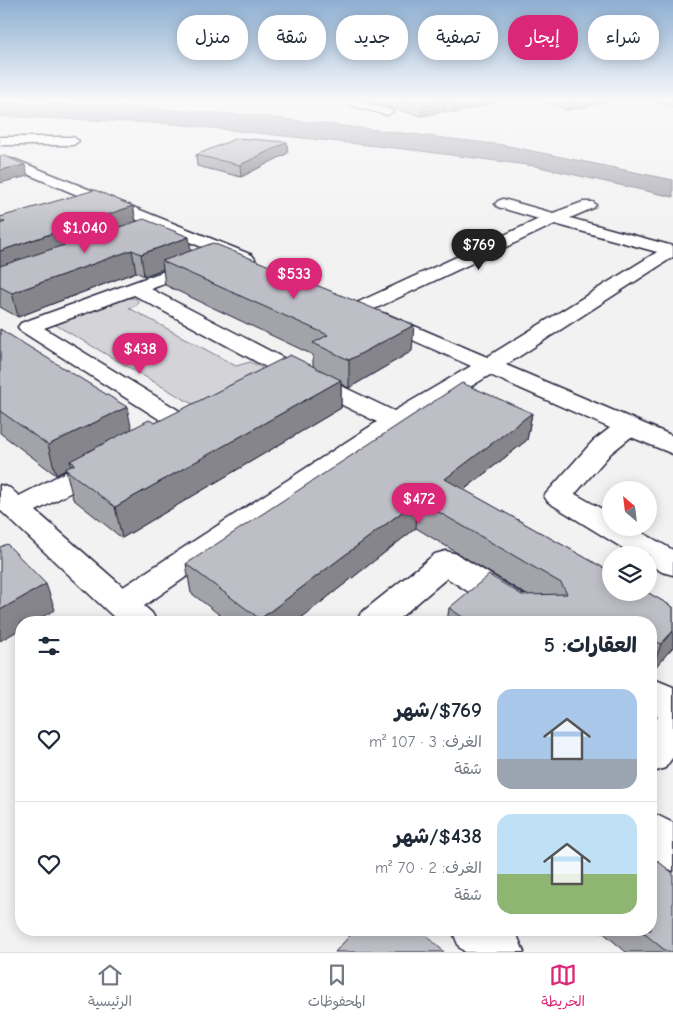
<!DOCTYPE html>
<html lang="ar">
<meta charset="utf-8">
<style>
:root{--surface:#fff;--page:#f2f2f3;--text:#1f2937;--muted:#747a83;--line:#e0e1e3;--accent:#db2777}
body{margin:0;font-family:"Comic Neue","Playpen Sans Arabic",sans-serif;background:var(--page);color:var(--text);direction:rtl;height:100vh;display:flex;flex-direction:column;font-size:19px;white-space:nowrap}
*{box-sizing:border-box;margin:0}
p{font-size:16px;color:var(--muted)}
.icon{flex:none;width:28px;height:28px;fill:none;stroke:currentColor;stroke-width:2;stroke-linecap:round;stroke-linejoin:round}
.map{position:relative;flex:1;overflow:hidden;direction:ltr}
.details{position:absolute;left:15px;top:616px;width:642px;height:320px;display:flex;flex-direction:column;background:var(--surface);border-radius:20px;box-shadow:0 2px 12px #0003;direction:rtl}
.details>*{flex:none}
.hud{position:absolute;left:15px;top:15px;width:644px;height:45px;direction:rtl;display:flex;gap:10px}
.needle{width:32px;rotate:332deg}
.buttons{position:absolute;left:602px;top:481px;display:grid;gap:10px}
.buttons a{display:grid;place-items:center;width:55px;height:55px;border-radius:50%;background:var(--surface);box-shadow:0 2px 12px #0003;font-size:25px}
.price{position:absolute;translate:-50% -42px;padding:0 11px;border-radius:18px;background:var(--accent);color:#fff;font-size:16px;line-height:32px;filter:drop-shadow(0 1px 2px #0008)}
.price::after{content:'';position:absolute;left:50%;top:30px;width:15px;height:11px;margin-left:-8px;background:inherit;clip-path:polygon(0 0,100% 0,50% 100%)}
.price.on{background:#222;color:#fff}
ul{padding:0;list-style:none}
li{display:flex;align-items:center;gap:15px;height:125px;padding:0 20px}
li+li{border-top:1px solid var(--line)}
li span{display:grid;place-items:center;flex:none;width:140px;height:100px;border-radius:15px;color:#555}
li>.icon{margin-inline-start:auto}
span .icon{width:60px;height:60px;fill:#fffc;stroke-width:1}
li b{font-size:21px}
h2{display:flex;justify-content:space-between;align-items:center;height:60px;padding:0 20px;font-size:21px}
.pill{padding:0 18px;border-radius:20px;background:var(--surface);box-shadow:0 2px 12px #0003;font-size:18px;line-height:45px}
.pill.on{background:var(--accent);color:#fff}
.tabs{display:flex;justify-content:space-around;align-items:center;height:70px;border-top:1px solid var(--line);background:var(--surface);font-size:14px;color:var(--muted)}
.tabs a{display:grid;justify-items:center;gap:2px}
.tabs .on{color:var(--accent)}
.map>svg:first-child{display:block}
.green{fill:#d3d3d8;stroke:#7a7a8a}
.water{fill:#a8a8b2;stroke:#727282}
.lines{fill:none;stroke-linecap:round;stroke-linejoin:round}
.minor-casing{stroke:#22223b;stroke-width:3}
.minor{fill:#fff;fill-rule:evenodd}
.wall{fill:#a3a3aa;stroke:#22223b}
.shaded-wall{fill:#85858b;stroke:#22223b}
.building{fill:#bebec6;stroke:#22223b}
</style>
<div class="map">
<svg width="673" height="952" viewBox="0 0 673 952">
<rect width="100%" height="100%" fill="#f2f2f3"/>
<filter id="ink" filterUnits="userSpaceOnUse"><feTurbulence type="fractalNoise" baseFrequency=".02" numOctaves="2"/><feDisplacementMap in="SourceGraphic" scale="10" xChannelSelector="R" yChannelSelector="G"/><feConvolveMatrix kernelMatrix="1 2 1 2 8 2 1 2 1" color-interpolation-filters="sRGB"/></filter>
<g filter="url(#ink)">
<polygon class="green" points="128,298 135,298 138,301 137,305 129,308 236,366 250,362 261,367 262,371 194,405 54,324"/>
<polygon class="water" points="0,102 102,105 259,116 503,145 673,180 673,197 535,166 413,150 175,124 0,116"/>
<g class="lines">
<defs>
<g id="minor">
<polygon points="342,101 359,101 391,110 393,112 387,115 343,103"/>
<polygon points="0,137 73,137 79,141 73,145 0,145"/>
<polygon points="0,157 16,160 252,255 255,259 252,263 246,264 240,263 8,166 0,165"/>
<path d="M503 199 553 213 583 202H593L596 205 593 208 570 218 673 246V257L506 365 673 436V454L631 437 611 453 575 494 611 514V528H634L673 550V575L662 572 649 564V555H634L548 502 544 496 593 441 610 428 490 375 404 426 144 606 152 613 157 622H119L0 510V485L10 488 19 496 91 459 101 457 111 459 115 465 111 471 36 511 123 587 377 422 277 373 134 295 44 328 183 413 202 406 211 408 214 413C206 425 187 432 173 428L21 331 18 327 21 323 198 259 204 260 207 264 204 268 151 289 293 363 394 411 471 366 372 322 369 318 372 314 379 312 386 314 487 357 657 252 555 224 366 313 359 315 352 313 349 309 352 305 539 219 498 207 495 204 498 201Z"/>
<polygon points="446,551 457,554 553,613 558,622 516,622 447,578 395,622 356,622 361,613 435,554"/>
<polygon points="651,678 673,687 673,757 665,768 651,773 651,724 658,716 651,712"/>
<polygon points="651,812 673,823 673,871 651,860"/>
<polygon points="452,930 512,930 517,935 524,952 465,952 459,947"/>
</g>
</defs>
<use href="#minor" class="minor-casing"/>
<use href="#minor" class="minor"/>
</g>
<g class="wall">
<polygon points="366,101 502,101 454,113 445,111 421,116"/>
<polygon points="541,101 612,101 567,110"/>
<polygon points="647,101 673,101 673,107"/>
<polygon points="288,153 241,177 197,166 196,155"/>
<polygon points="133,206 136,222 191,251 412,351 349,388 341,384 341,408 122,538 73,499 66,470 56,475 0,433 0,329 132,429 155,423 313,366 313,355 165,285 163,269 144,276 136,272 18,317 0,307 0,217"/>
<polygon points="532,413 527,440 464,490 673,607 673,647 651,672 651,622 447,622 449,608 522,595 527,595 416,528 296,622 229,622 191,593 186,564"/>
<polygon points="600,930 651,930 673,952 626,952"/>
</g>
<g class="shaded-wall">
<polygon points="446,101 445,111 421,116 422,107"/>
<polygon points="465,101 502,101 454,113 454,103"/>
<polygon points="568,101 612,101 567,110"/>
<polygon points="287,142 288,153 241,177 240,165"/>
<polygon points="25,165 28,176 0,183 0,170"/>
<polygon points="133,206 137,227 0,275 0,251"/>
<polygon points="189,237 192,258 162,261 163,269 144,276 141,254"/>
<polygon points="132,250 136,272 18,317 12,293"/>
<polygon points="414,325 412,351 349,388 349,360"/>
<polygon points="341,380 341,408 122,538 115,507"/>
<polygon points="127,407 133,436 75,464 70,461 71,467 56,475 48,445"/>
<polygon points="532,413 527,440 442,507 445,479"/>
<polygon points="418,500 416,528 296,622 261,622 260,619"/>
<polygon points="46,584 55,610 33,622 21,622 21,629 0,641 0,610"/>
<polygon points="673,631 673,647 651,672 661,644"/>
</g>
<g class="building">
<polygon points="400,101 465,101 454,103 446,101 422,107"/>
<polygon points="237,138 287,142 240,165 196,155"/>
<polygon points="0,156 5,156 25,165 0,170"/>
<polygon points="95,190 133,206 0,251 0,224 5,222 0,220 0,217"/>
<polygon points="144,219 189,237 141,254 132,250 12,293 0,287 0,266"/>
<polygon points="213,243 414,325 349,360 313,343 328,335 162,261"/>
<polygon points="0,329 127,407 48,445 0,411"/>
<polygon points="290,355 341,380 115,507 65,469 75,464 70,461 149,420 155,423"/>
<polygon points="462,383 532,413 445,479 611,572 611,592 647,592 673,607 673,631 661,644 651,639 651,622 624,622 621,620 619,622 470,622 449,608 489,575 522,595 567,594 561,583 418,500 260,619 186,564"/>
<polygon points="7,544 46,584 0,610 0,547"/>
<polygon points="651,856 673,873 673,952 667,952 640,930 651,930"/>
<polygon points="355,930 421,930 444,952 335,952"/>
</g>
</g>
<linearGradient id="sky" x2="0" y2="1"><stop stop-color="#8eafd2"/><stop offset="0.43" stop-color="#f9f9fa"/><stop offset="1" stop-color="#f9f9fa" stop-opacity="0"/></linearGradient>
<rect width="673" height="234" fill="url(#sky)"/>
</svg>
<div class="buttons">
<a><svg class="needle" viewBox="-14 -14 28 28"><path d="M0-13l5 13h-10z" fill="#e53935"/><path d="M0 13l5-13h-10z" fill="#747a83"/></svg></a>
<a><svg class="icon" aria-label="layers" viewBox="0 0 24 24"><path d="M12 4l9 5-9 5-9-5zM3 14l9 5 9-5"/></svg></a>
</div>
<b class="price" style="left:85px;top:254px">$1,040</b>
<b class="price on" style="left:479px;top:271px">$769</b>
<b class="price" style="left:294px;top:300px">$533</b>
<b class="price" style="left:140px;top:375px">$438</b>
<b class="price" style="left:419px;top:525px">$472</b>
<div class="hud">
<a class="pill">شراء</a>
<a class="pill on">إيجار</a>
<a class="pill">تصفية</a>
<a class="pill">جديد</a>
<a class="pill">شقة</a>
<a class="pill">منزل</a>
</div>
<section class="details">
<h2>العقارات: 5<svg class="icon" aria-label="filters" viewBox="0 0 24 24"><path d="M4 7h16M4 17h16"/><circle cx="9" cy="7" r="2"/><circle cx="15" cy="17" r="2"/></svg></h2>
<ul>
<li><span style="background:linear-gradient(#a9c7e8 70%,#9aa5b1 0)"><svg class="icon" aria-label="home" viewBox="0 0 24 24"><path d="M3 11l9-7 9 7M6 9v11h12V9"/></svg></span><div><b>$769/شهر</b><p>الغرف: 3 · 107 m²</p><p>شقة</p></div><svg class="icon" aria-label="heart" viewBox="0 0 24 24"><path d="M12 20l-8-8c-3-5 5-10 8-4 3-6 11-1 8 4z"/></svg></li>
<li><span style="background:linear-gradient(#bfe0f5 60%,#8fb573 0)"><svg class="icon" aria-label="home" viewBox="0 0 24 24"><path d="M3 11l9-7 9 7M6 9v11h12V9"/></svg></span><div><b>$438/شهر</b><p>الغرف: 2 · 70 m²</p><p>شقة</p></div><svg class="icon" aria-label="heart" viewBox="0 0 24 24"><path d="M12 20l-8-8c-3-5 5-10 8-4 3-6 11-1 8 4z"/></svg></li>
</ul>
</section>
</div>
<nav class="tabs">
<a class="on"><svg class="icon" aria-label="map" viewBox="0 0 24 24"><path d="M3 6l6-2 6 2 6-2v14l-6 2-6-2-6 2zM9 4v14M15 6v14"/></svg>الخريطة</a>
<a><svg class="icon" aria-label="saved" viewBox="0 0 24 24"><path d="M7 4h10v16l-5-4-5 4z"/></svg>المحفوظات</a>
<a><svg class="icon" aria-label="home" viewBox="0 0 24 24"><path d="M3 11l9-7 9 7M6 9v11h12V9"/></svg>الرئيسية</a>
</nav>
